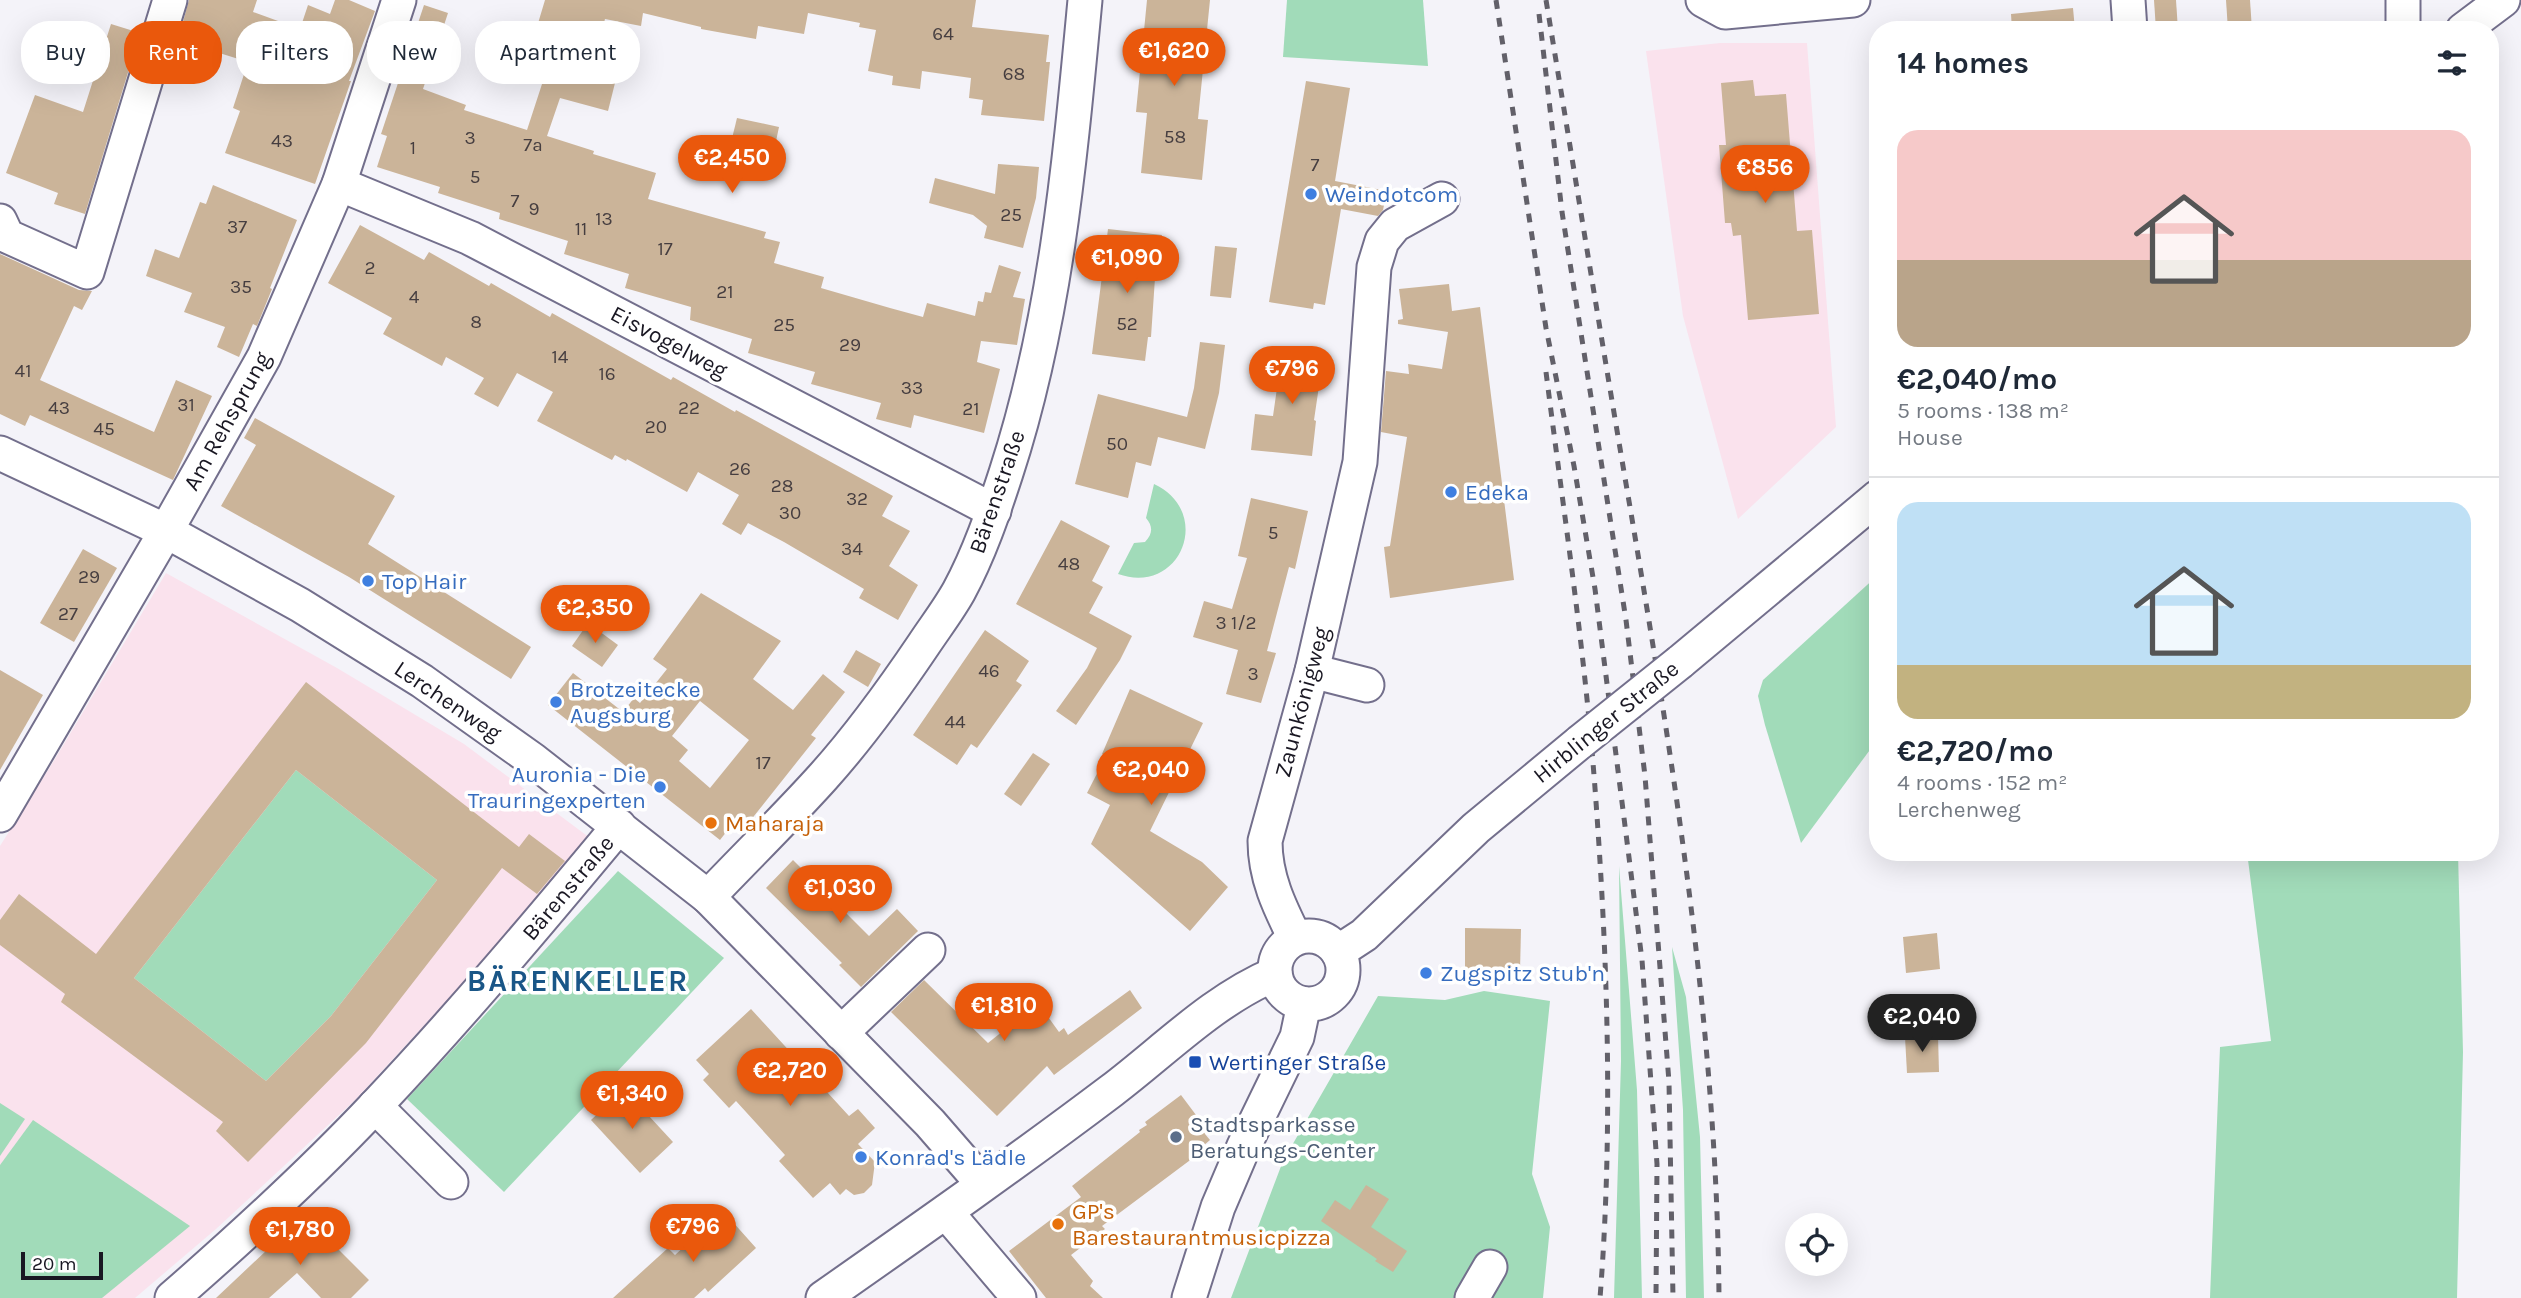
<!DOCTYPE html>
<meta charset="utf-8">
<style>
:root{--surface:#fff;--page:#f6f6f7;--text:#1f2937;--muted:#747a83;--line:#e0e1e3;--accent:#ea580c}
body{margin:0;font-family:Karla,sans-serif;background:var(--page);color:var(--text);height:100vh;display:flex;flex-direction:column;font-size:26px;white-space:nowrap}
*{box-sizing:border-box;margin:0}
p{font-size:23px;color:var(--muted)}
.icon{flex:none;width:38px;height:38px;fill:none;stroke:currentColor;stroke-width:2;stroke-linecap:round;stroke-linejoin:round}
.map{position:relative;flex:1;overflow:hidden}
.details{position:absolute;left:1869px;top:21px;width:630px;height:840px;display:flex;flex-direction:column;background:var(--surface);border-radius:28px;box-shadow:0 7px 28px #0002}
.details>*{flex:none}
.top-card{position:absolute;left:21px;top:21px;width:665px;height:63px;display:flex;gap:14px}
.controls{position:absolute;left:1785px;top:1213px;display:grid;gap:14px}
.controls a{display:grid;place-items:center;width:63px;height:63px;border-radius:50%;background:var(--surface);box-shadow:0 7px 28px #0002;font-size:35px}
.scale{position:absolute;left:21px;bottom:18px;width:82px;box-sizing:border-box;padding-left:7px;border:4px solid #191722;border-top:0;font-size:19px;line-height:24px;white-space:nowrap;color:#191722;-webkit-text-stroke:5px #fff;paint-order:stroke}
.price{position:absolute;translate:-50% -60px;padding:0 16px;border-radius:24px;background:var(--accent);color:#fff;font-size:23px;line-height:46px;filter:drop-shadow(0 2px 4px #0008)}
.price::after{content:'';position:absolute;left:50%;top:42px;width:21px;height:16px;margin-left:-10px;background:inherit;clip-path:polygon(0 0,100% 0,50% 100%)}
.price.current{background:#222;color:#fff}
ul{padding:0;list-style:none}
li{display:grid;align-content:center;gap:14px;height:371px;padding:0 28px}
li+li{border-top:2px solid var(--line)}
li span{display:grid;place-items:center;height:217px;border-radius:21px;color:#555}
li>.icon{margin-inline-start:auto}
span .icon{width:126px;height:126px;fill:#fffc;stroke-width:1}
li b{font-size:30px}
h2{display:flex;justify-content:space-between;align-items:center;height:84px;padding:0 28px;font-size:30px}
.chip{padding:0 24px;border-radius:28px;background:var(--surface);box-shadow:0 7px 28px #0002;font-size:24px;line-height:63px}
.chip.current{background:var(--accent);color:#fff}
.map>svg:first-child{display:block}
.education{fill:#fae2ed}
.green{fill:#a1dbb9}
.building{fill:#cbb499;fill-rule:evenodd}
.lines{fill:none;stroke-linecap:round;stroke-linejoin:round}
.minor-casing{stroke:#736f8c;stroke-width:37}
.minor{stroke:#fff;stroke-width:33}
.rail{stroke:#626069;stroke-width:5;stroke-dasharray:9 9;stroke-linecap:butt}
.minor-bridge-casing{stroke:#736f8c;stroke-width:37;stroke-linecap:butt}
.minor-bridge{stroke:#fff;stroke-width:33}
.shop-dot{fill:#3f7fe0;stroke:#fff;stroke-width:2.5}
.food-dot{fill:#e8710a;stroke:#fff;stroke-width:2.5}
.transit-dot{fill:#1a4fb4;stroke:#fff;stroke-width:2.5}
.service-dot{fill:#5c6f8a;stroke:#fff;stroke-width:2.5}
.labels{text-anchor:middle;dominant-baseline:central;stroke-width:7;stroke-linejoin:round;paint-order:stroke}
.number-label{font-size:19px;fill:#463e40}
.shop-label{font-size:23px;fill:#366cbe;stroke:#fff;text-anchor:start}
.street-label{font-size:23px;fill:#191722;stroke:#fff}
.food-label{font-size:23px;fill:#c56008;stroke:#fff;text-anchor:start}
.transit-label{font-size:23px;fill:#164399;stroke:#fff;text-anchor:start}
.service-label{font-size:23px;fill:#4e5e75;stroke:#fff;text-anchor:start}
.district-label{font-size:30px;font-weight:bold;letter-spacing:2px;fill:#1a5687;stroke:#fff}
</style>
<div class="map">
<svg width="2521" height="1298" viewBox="0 0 2521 1298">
<rect width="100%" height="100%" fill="#f4f3f9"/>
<g class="education">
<polygon points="1720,43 1807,43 1836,427 1738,519 1683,316 1646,51"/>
<polygon points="166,573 337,668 464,744 590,838 506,937 355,1100 216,1229 135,1298 0,1298 0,846 55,759"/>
</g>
<g class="green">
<polygon points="1287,0 1423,0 1428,66 1283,57"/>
<path d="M1154 484C1214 512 1181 596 1118 574L1134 543 1145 542C1153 534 1153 526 1146 518Z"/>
<polygon points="1878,575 1878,739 1801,843 1765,725 1758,696 1763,680"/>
<polygon points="296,770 437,880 331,1016 266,1081 134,978"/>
<polygon points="2247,852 2458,852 2463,1052 2457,1298 2210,1298 2220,1047 2271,1041"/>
<polygon points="1619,866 1637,1090 1642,1298 1614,1298 1621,1061"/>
<polygon points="618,871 724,958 504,1192 407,1099"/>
<polygon points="1672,947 1686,997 1700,1137 1704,1298 1686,1298 1683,1110"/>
<polygon points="1484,991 1550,1001 1532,1174 1550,1227 1543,1298 1231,1298 1283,1161 1378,996 1445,1000"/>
<polygon points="0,1103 25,1119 0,1156"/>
<polygon points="33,1120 190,1226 102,1298 0,1298 0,1165"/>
</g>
<g class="building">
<polygon points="189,0 257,0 253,12 300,29 308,5 330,14 335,0 349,0 375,11 349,81 351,81 315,184 225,153 240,111 233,108 248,62 178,40"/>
<polygon points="545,0 976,0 972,27 1049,35 1046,62 1050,62 1044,121 981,115 983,100 969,98 971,78 922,71 920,89 892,85 893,76 868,71 876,30 859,27 860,23 808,13 804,34 758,26 756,39 701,29 701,27 643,13 641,26 605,19 594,61 619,67 608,111 560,98 547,136 594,151 593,154 656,173 648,199 766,232 764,238 780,242 774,263 824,277 821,288 890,308 923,317 927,303 975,316 978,301 983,302 985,292 991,293 999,265 1021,272 1013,297 1025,299 1017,345 981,341 977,362 1000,369 984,433 914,415 911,428 876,419 881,403 811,384 815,372 748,353 752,339 690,320 691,307 625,288 629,274 564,254 568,241 499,219 500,213 438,193 440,187 377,167 387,136 381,134 424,5 448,13 423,89 466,105 464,110 527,130 558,35 536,30"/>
<polygon points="1147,0 1210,0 1198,119 1208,120 1202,180 1141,173 1147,113 1136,112"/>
<polygon points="2154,0 2176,0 2178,30 2156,30"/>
<polygon points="2226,0 2250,0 2252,30 2228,30"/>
<polygon points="2073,8 2075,30 2012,30 2011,14"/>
<polygon points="111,24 140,33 85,214 54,204 58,193 6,173 35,95 83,112"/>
<polygon points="1753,80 1755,96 1786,94 1797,231 1812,230 1819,314 1748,320 1741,235 1733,236 1731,223 1725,223 1719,145 1726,145 1721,83"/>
<polygon points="1306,81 1350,88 1335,181 1387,191 1383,210 1378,216 1341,209 1325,305 1314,303 1313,309 1269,302"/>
<polygon points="737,118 779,127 769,174 726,163"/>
<polygon points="998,164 1039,167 1036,198 1023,248 984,238 987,226 973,215 929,203 935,178 995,194"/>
<polygon points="213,185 297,220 270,288 272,289 257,326 253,324 239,357 217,347 225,327 184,312 192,293 146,276 155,249 179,258 200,202 206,204"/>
<polygon points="360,225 424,260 429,252 489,286 491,283 550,317 552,313 671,380 673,377 735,412 736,410 893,496 882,516 910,531 889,566 918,585 898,620 859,598 864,589 784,542 748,523 741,535 722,524 739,495 698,472 687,492 627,459 626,461 615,455 612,460 537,421 553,392 517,373 498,407 474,394 484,378 446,357 442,366 383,334 392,318 328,283"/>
<polygon points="1108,229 1162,235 1155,278 1151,337 1148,337 1145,361 1092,354"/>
<polygon points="1215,246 1237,248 1231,298 1210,296"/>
<polygon points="0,254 79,290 92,291 82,310 74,306 40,380 154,432 176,380 212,396 173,480 30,415 25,426 0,414"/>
<polygon points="1449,284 1452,311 1480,307 1514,580 1390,598 1384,547 1390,546 1407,437 1381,432 1386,371 1409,374 1408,364 1442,369 1448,332 1398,324 1398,320 1403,319 1399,289"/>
<polygon points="1200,342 1225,345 1219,393 1205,449 1158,437 1151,466 1136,462 1128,498 1075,484 1098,394 1187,417 1194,388"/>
<polygon points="1283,346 1324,352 1314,420 1316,421 1312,456 1251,450 1255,414 1273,416"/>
<polygon points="255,418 395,496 368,544 531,647 511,679 349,577 221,506 256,445 244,438"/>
<polygon points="1251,498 1308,511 1295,569 1289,567 1267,651 1276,653 1261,703 1226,694 1238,650 1193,637 1204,601 1232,609 1247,558 1238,556"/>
<polygon points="1061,520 1110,546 1092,581 1103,587 1089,613 1132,636 1120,660 1076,725 1056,711 1087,668 1097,648 1016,604"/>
<polygon points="83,549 117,568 74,642 40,623"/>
<path d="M701 593 781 641 753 679 793 710 823 674 845 692 811 735 816 738 750 821 741 813 720 840 548 705 573 673 623 712 634 698 640 703 667 669 653 659ZM700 701 749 740 710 788 679 761 688 750 672 736Z"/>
<polygon points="588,623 618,645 602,667 572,646"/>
<polygon points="985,630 1029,661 1016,681 1022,685 977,748 971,744 957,765 913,735"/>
<polygon points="856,650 881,664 868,687 843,672"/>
<polygon points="0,670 43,695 0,770"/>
<path d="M306 682 519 847 529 834 565 861 537 894 502 868 366 1043 248 1162 216 1131 223 1122 61 1002 65 994 0 945V920L19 894 96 954ZM296 770 437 880 331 1016 266 1081 134 978Z"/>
<polygon points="1130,689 1203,723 1150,831 1202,862 1228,887 1190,931 1091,844 1110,805 1087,793 1106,756 1102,754"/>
<polygon points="1033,753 1050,764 1021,806 1004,794"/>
<polygon points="793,860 869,936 897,909 918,931 861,987 839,965 842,963 766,888"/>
<polygon points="1465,928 1521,929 1520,971 1465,970"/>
<polygon points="1937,933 1940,969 1906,973 1903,937"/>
<polygon points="924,980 988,1043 1038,1003 1059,1032 1064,1028 1068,1035 1130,990 1142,1008 1054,1075 1047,1066 997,1116 891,1012"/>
<polygon points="751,1009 849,1116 858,1109 875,1128 858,1144 875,1162 872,1185 864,1193 854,1195 846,1189 840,1195 830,1183 813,1198 779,1161 785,1155 736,1101 729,1108 703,1080 709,1074 696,1060"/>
<polygon points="1938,1036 1939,1072 1907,1073 1905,1037"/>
<polygon points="624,1089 673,1142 640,1173 591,1120"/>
<polygon points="1181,1095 1208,1131 1205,1134 1210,1140 1203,1146 1205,1149 1102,1226 1105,1229 1071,1255 1093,1281 1090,1286 1103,1298 1046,1298 1009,1251 1081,1197 1072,1186 1140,1132 1139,1130 1147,1125 1145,1122"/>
<polygon points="1366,1185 1389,1199 1371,1227 1407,1251 1393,1272 1375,1261 1377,1259 1321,1221 1335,1200 1350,1210"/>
<polygon points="723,1211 756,1248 708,1292 705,1288 694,1298 613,1298 668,1248 675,1255"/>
<polygon points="304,1215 369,1280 351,1298 321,1298 297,1273 269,1298 216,1298"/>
</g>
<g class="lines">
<defs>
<g id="minor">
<polyline points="1703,0 1725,12 1853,0"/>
<polyline points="2128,0 2130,30"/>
<polyline points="2403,0 2403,30"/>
<polyline points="2463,30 2503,0"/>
<polyline points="339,184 470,238 994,511"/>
<polyline points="0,221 7,236 87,272 170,0"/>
<polyline points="0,453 166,531 300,605 422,681 533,760 708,897 930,1123 983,1184"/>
<polyline points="1680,662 1878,497"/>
<polyline points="1312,671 1367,685"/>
<polyline points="0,815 166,531 264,357 339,184 399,0"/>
<path d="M708 897C746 857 785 819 822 778 859 737 893 690 924 644 936 626 949 609 959 591 979 554 993 513 1006 473 1056 320 1070 159 1085 0"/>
<circle cx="1309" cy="970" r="34"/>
<path d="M1295 938C1279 906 1265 877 1265 841L1312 671 1360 462 1374 267 1382 241 1395 225 1442 199"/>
<polyline points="1338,952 1364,935 1476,828 1580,742"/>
<polyline points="841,1033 928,950"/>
<polyline points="375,1106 451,1182"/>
<polyline points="946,1212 1019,1298"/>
<path d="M172 1298C242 1237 312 1173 376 1105 461 1015 540 921 619 826"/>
<path d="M823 1298C920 1230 1017 1162 1111 1091 1164 1051 1213 1000 1275 974"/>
<polyline points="1189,1298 1218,1207 1244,1146 1297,1037 1304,1004"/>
<polyline points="1472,1298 1490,1267"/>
</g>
</defs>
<use href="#minor" class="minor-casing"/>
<use href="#minor" class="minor"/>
<g class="rail">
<polyline points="1496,0 1546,328 1574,466 1595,589 1642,960 1657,1164 1656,1298"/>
<path d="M1546 0C1574 169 1601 338 1630 507 1674 768 1717 1033 1719 1298"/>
<polyline points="1539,14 1562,212 1626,620 1645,776 1669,1082 1673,1298"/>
<path d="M1546 372C1564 515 1586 658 1596 802 1608 967 1613 1133 1600 1298"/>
</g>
<defs>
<polyline id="minor-bridge" points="1580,742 1680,662"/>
</defs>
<use href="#minor-bridge" class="minor-bridge-casing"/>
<use href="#minor-bridge" class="minor-bridge"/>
</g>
<g class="shop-dot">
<circle cx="1311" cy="194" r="7"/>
<circle cx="1451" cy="492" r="7"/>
<circle cx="368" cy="581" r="7"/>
<circle cx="556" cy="702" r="7"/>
<circle cx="660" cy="787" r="7"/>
<circle cx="1426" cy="973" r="7"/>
<circle cx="861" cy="1157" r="7"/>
</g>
<g class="food-dot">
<circle cx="711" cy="823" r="7"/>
<circle cx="1058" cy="1224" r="7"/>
</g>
<rect class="transit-dot" x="1188" y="1055" width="14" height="14" rx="3.5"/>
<circle class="service-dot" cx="1176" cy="1137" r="7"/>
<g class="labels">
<g class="number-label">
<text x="943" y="34">64</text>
<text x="1014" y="74">68</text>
<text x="1175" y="137">58</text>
<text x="470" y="138">3</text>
<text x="282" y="141">43</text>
<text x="533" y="145">7a</text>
<text x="413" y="148">1</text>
<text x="1315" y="165">7</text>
<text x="475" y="177">5</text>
<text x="515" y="201">7</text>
<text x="534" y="209">9</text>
<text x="1011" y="215">25</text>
<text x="604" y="219">13</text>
<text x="237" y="227">37</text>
<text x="581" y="229">11</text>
<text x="665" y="249">17</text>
<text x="370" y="268">2</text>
<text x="241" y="287">35</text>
<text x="725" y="292">21</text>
<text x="414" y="297">4</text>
<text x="476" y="322">8</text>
<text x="1127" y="324">52</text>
<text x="784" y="325">25</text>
<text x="850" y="345">29</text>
<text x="560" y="357">14</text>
<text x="23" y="371">41</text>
<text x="607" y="374">16</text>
<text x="912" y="388">33</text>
<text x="186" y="405">31</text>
<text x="59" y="408">43</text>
<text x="689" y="408">22</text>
<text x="971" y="409">21</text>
<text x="656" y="427">20</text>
<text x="104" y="429">45</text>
<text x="1117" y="444">50</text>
<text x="740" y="469">26</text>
<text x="782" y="486">28</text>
<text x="857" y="499">32</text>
<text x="790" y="513">30</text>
<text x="1273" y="533">5</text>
<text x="852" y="549">34</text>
<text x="1069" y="564">48</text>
<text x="89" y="577">29</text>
<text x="68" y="614">27</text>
<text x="1236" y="623">3 1/2</text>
<text x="989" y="671">46</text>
<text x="1253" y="674">3</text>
<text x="955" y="722">44</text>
<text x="763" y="763">17</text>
</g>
<g class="shop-label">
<text x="1325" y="194">Weindotcom</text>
<text x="1465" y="492">Edeka</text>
<text x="382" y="581">Top Hair</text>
<text x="570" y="689">Brotzeitecke<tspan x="570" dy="26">Augsburg</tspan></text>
<text x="646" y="774" text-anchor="end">Auronia - Die<tspan x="646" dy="26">Trauringexperten</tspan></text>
<text x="1440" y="973">Zugspitz Stub'n</text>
<text x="875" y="1157">Konrad's Lädle</text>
</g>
<g class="street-label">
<text transform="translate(669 342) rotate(28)">Eisvogelweg</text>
<text transform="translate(227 421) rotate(-61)">Am Rehsprung</text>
<text transform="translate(997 492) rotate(-71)">Bärenstraße</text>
<text transform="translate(448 701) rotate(34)">Lerchenweg</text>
<text transform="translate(1302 702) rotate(-75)">Zaunkönigweg</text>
<text transform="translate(1606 722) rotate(-39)">Hirblinger Straße</text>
<text transform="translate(568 888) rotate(-50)">Bärenstraße</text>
</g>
<g class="food-label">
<text x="725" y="823">Maharaja</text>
<text x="1072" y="1211">GP's<tspan x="1072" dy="26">Barestaurantmusicpizza</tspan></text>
</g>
<g class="transit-label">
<text x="1209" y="1062">Wertinger Straße</text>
</g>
<g class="service-label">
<text x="1190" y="1124">Stadtsparkasse<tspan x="1190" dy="26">Beratungs-Center</tspan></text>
</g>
<g class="district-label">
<text x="578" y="981">BÄRENKELLER</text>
</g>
</g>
</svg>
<div class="controls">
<a><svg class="icon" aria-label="locate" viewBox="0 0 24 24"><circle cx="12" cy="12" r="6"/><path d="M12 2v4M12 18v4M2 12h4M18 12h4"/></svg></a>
</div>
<div class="scale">20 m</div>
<b class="price" style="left:1174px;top:88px">€1,620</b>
<b class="price" style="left:732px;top:195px">€2,450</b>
<b class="price" style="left:1765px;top:205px">€856</b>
<b class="price" style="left:1127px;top:295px">€1,090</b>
<b class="price" style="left:1292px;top:406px">€796</b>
<b class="price" style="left:595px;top:645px">€2,350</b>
<b class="price" style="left:1151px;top:807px">€2,040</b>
<b class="price" style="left:840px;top:925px">€1,030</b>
<b class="price" style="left:1004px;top:1043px">€1,810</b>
<b class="price current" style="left:1922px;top:1054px">€2,040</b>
<b class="price" style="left:790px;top:1108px">€2,720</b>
<b class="price" style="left:632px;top:1131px">€1,340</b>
<b class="price" style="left:693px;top:1264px">€796</b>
<b class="price" style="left:300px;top:1267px">€1,780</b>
<div class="top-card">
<a class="chip">Buy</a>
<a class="chip current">Rent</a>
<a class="chip">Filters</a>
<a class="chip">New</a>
<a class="chip">Apartment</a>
</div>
<section class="details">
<h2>14 homes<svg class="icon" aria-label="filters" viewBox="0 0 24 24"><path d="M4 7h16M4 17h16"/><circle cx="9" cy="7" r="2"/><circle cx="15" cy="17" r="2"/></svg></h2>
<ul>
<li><span style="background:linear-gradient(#f6c9c9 60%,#b9a48a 0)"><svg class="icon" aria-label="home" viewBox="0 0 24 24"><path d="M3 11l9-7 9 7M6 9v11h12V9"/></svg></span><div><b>€2,040/mo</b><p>5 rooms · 138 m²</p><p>House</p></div></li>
<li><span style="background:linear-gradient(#bfe0f5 75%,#c2b280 0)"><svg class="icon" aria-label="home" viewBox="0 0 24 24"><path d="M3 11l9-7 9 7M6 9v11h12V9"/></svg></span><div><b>€2,720/mo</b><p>4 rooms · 152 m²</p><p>Lerchenweg</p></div></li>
</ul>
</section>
</div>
